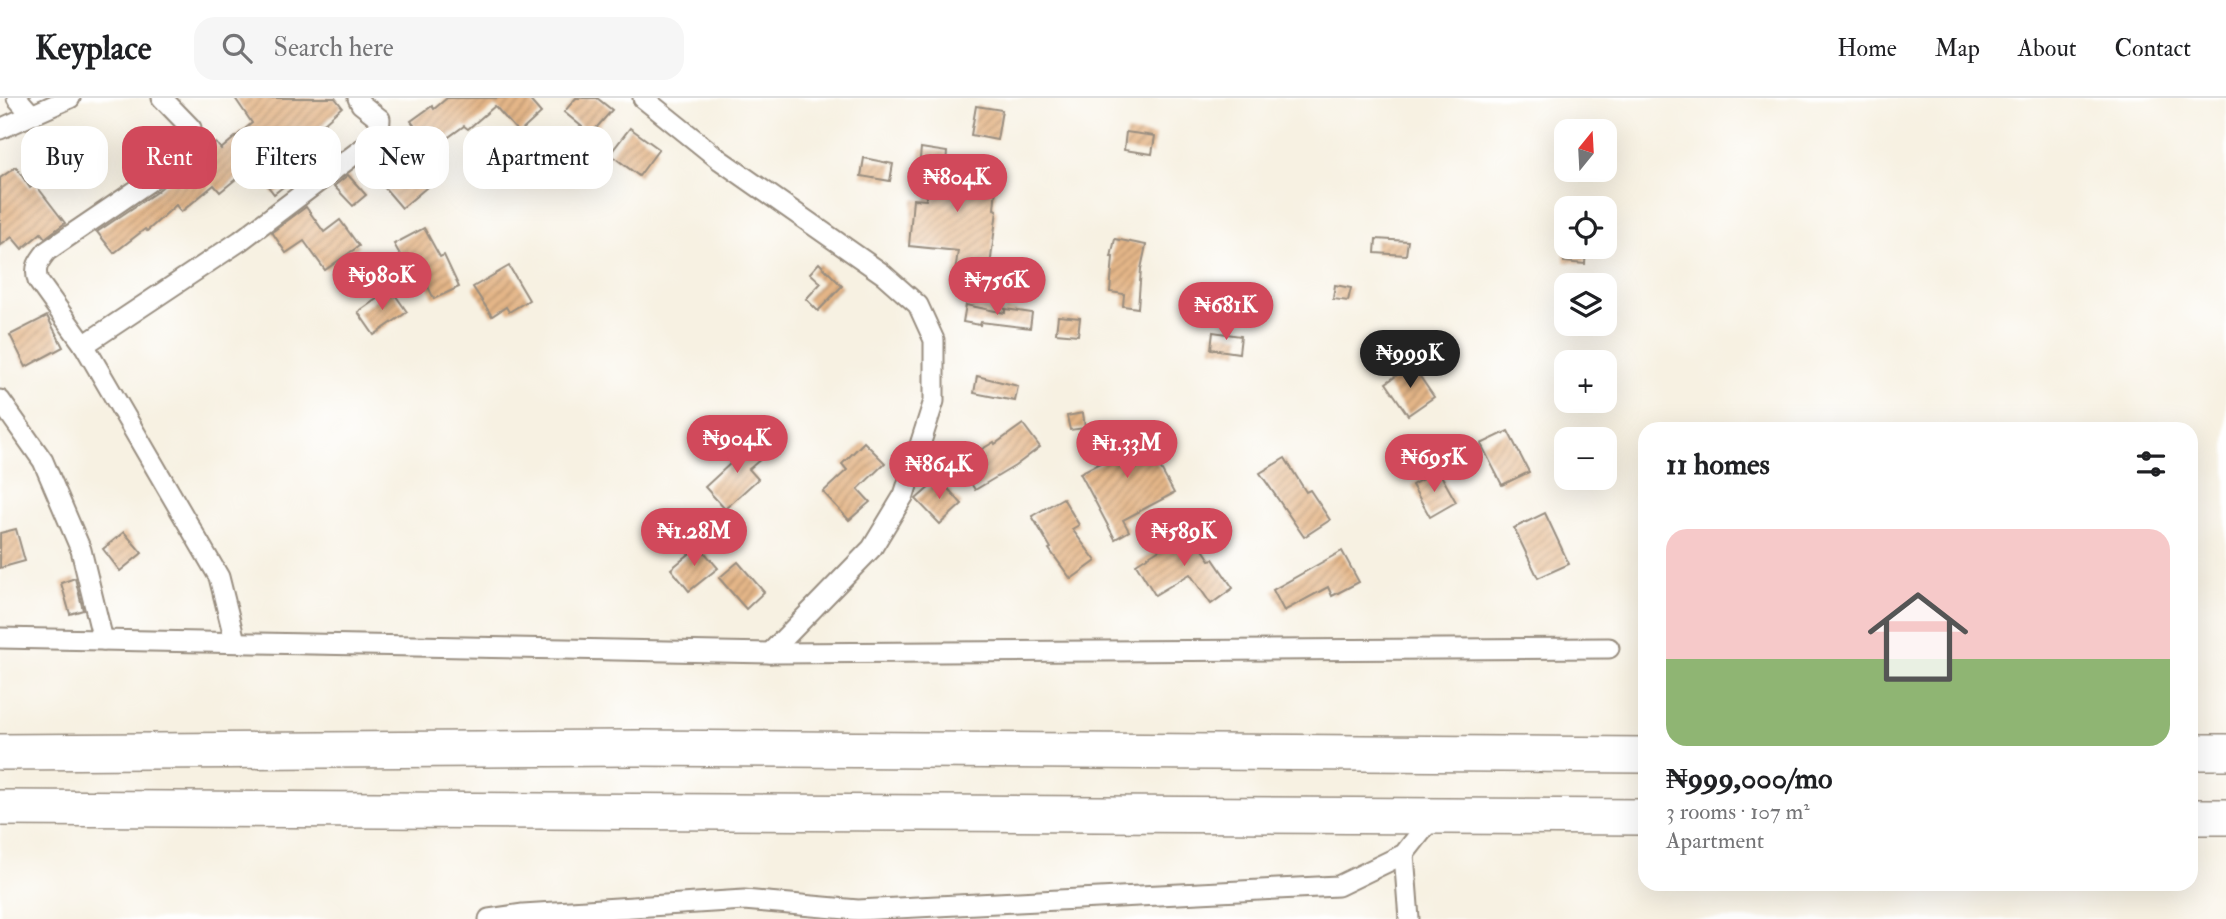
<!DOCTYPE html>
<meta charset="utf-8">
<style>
:root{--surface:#fff;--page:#f6f6f6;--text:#202124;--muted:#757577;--line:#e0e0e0;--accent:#d1495b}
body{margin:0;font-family:"IM FELL Double Pica",serif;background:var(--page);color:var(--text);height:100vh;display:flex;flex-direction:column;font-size:26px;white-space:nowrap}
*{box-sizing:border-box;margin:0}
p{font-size:23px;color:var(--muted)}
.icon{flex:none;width:38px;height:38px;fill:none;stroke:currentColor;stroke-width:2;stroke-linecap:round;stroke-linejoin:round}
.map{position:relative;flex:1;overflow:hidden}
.sheet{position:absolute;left:1638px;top:324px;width:560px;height:469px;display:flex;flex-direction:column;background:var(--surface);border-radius:21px;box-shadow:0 7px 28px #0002}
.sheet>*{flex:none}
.hud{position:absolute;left:21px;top:28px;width:665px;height:63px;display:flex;gap:14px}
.needle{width:46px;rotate:18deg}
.controls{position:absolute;left:1554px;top:21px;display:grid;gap:14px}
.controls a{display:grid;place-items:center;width:63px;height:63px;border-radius:14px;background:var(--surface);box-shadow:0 7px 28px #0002;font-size:35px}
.price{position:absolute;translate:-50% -60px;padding:0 16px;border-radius:24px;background:var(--accent);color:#fff;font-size:23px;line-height:46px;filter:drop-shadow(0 2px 4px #0008)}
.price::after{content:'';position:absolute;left:50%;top:42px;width:21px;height:16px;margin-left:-10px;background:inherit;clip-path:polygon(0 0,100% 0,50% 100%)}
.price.selected{background:#222;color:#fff}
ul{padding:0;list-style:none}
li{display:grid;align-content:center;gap:14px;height:371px;padding:0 28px}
li span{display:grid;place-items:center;height:217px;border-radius:21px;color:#555}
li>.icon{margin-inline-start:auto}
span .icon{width:126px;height:126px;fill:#fffc;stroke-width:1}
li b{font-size:30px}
h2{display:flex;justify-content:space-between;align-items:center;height:84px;padding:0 28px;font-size:30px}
.tag{padding:0 24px;border-radius:21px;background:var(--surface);box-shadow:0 7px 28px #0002;font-size:24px;line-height:63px}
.tag.selected{background:var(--accent);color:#fff}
header{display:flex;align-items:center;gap:42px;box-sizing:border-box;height:98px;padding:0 35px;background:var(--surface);border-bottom:2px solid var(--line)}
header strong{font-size:33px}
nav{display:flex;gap:38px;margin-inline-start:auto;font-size:24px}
.search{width:490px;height:63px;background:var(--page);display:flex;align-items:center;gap:18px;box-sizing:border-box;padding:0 24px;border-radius:21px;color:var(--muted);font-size:26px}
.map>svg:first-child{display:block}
.building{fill:url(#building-hatch)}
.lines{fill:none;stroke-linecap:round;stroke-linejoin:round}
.minor-casing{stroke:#998e80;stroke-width:23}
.motorway-casing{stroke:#998e80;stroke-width:38}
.minor{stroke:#fff;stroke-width:19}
.motorway{stroke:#fff;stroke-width:35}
</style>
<header>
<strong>Keyplace</strong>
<div class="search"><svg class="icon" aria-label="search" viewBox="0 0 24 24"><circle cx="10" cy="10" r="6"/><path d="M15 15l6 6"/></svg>Search here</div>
<nav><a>Home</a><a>Map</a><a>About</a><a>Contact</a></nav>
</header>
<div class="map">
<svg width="2226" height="821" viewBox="0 0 2226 821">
<defs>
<pattern id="building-hatch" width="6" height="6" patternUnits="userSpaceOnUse" patternTransform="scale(1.75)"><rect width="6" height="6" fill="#e4b688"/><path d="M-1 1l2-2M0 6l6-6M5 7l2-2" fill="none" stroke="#ba946f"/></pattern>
</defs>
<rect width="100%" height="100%" fill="#fff"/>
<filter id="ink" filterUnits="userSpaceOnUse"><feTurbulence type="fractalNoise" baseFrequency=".0143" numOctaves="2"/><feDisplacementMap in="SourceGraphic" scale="14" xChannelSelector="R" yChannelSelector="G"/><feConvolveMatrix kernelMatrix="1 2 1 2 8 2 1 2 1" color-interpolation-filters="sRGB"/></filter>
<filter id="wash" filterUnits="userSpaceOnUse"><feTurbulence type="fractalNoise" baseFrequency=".00686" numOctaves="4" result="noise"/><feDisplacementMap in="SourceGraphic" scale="28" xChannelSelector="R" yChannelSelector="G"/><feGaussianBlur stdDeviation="1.57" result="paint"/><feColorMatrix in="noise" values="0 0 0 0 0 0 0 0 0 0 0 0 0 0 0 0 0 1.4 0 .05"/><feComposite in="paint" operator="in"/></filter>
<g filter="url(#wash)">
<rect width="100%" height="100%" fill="#f7f1e2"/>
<g id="blocks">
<g class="building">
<polygon points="235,0 335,0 342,9 285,60 298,77 274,96 254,70 249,74 247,72 220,94 214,87 181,114 176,107 147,133 145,131 114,155 97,134 155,95 216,45 221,51 252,25"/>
<polygon points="447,0 528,0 541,15 519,35 495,8 468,31 464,28 432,51 411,23 432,8 434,11"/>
<polygon points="576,0 597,0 612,12 591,36 564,14"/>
<polygon points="976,8 1002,12 997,42 971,37"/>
<polygon points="630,30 659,51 639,78 610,56"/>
<polygon points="1126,34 1155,38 1152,56 1124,52"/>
<polygon points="921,50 947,54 946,64 998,69 994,111 997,112 988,185 954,181 958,153 909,148 913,101 926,102 931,72 919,71"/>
<polygon points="864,60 893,66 890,83 861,78"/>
<polygon points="414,64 432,85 402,110 384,89"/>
<polygon points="16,69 30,90 35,86 65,125 45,140 41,135 22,151 12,139 0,148 0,80"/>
<polygon points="348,77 366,97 353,108 334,88"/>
<polygon points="306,109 324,134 340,122 359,148 325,172 304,143 286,155 272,134"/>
<polygon points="424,130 440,159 444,157 459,189 434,201 416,164 407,169 394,146"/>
<polygon points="1115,141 1146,147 1141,171 1138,210 1123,208 1124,196 1110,194 1113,159 1111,159"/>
<polygon points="1376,141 1408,143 1406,157 1375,155"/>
<polygon points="1565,149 1586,149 1585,166 1564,164"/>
<polygon points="819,165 842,188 818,213 806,201 821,185 810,175"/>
<polygon points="509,168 529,202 509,214 506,209 492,218 473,189"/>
<polygon points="1335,187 1351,190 1348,203 1333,201"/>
<polygon points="391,191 407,214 374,237 358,214"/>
<polygon points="966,207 1005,215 1005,211 1032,215 1030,230 981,224 980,227 963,224"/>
<polygon points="47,218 63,249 26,269 10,237"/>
<polygon points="1058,218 1080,220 1078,237 1056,235"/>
<polygon points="1213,234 1241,238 1239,255 1211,251"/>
<polygon points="1412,267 1434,299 1408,317 1386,285"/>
<polygon points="977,278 1018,288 1015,303 974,295"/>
<polygon points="1083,315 1085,330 1070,332 1067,318"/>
<polygon points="1023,326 1040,349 1015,368 975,392 959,365 994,344 995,346"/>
<polygon points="1136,326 1174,395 1123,422 1129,433 1115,441 1080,375 1116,357 1108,341"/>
<polygon points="1508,333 1529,374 1502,387 1481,346"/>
<polygon points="758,340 769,354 749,371 758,381 725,411 705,389"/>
<polygon points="864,344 885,365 858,391 870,404 849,422 823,394 847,372 842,366"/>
<polygon points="1285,360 1306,394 1310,392 1330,422 1304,439 1260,375"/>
<polygon points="1438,372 1456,404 1430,419 1412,387"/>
<polygon points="939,381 962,406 940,426 916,401"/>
<polygon points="1063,400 1079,427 1072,431 1096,463 1071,481 1049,451 1051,450 1032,418"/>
<polygon points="1545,415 1569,466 1538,480 1514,430"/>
<polygon points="16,431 25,463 0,470 0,435"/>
<polygon points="1190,432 1210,462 1213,461 1233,490 1211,506 1190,476 1155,497 1136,466"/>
<polygon points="124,434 142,455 120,473 103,451"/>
<polygon points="699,448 718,470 689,493 671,471"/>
<polygon points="1342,453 1359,484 1332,498 1328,489 1284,513 1273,492"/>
<polygon points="738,464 764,494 746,511 719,480"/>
<polygon points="75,480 83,512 70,516 61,485"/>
</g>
</g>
</g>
<g filter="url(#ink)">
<use href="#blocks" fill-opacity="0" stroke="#998e80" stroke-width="2"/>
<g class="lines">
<defs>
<g id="minor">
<polyline points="17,0 31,16"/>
<path d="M162 0 191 30V39L185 55 147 85 47 153C38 164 34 170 38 183L84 247 219 479 235 543"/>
<polyline points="643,0 720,62 883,176 918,207 934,242 934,303 904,397 872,450 770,555"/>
<polyline points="0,31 70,0"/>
<polyline points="84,247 240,143 379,38 380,21 361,6 358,0"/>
<polyline points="0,302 43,363 81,452 103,542"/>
<polyline points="0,540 770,555 1609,550"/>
<polyline points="1404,756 1409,821"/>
<polyline points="489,821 523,816 744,802 858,812 1338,788 1404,756 1433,719"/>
</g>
<g id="motorway">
<polyline points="0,654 638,650 1645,657"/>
<polyline points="2191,654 2226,654"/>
<polyline points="0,710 1645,719"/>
<polyline points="2191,719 2226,719"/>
</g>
</defs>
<use href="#minor" class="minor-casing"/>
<use href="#motorway" class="motorway-casing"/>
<use href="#minor" class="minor"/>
<use href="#motorway" class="motorway"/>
</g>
</g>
</svg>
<div class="controls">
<a><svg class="needle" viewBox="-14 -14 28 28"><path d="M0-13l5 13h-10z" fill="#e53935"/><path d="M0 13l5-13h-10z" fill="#757577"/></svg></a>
<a><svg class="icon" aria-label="locate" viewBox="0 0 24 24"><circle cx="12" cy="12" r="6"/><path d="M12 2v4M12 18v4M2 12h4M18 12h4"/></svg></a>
<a><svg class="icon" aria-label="layers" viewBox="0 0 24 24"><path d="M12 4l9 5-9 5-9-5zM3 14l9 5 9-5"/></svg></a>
<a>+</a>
<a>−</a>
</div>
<b class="price" style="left:957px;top:116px">₦804K</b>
<b class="price" style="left:382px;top:214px">₦980K</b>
<b class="price" style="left:997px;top:219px">₦756K</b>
<b class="price" style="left:1226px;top:244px">₦681K</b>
<b class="price selected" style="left:1410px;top:292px">₦999K</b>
<b class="price" style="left:737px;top:377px">₦904K</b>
<b class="price" style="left:1127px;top:382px">₦1.33M</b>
<b class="price" style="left:1434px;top:396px">₦695K</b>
<b class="price" style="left:939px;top:403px">₦864K</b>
<b class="price" style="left:694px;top:470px">₦1.28M</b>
<b class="price" style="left:1184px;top:470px">₦589K</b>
<div class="hud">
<a class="tag">Buy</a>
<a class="tag selected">Rent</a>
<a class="tag">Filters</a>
<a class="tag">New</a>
<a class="tag">Apartment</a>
</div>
<section class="sheet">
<h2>11 homes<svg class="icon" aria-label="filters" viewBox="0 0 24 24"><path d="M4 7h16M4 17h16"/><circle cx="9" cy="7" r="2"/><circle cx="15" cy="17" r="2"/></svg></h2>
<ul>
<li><span style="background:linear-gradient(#f6c9c9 60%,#8fb573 0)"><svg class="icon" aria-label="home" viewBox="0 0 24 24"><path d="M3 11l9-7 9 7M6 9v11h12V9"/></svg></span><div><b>₦999,000/mo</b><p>3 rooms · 107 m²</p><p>Apartment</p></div></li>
</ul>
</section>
</div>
